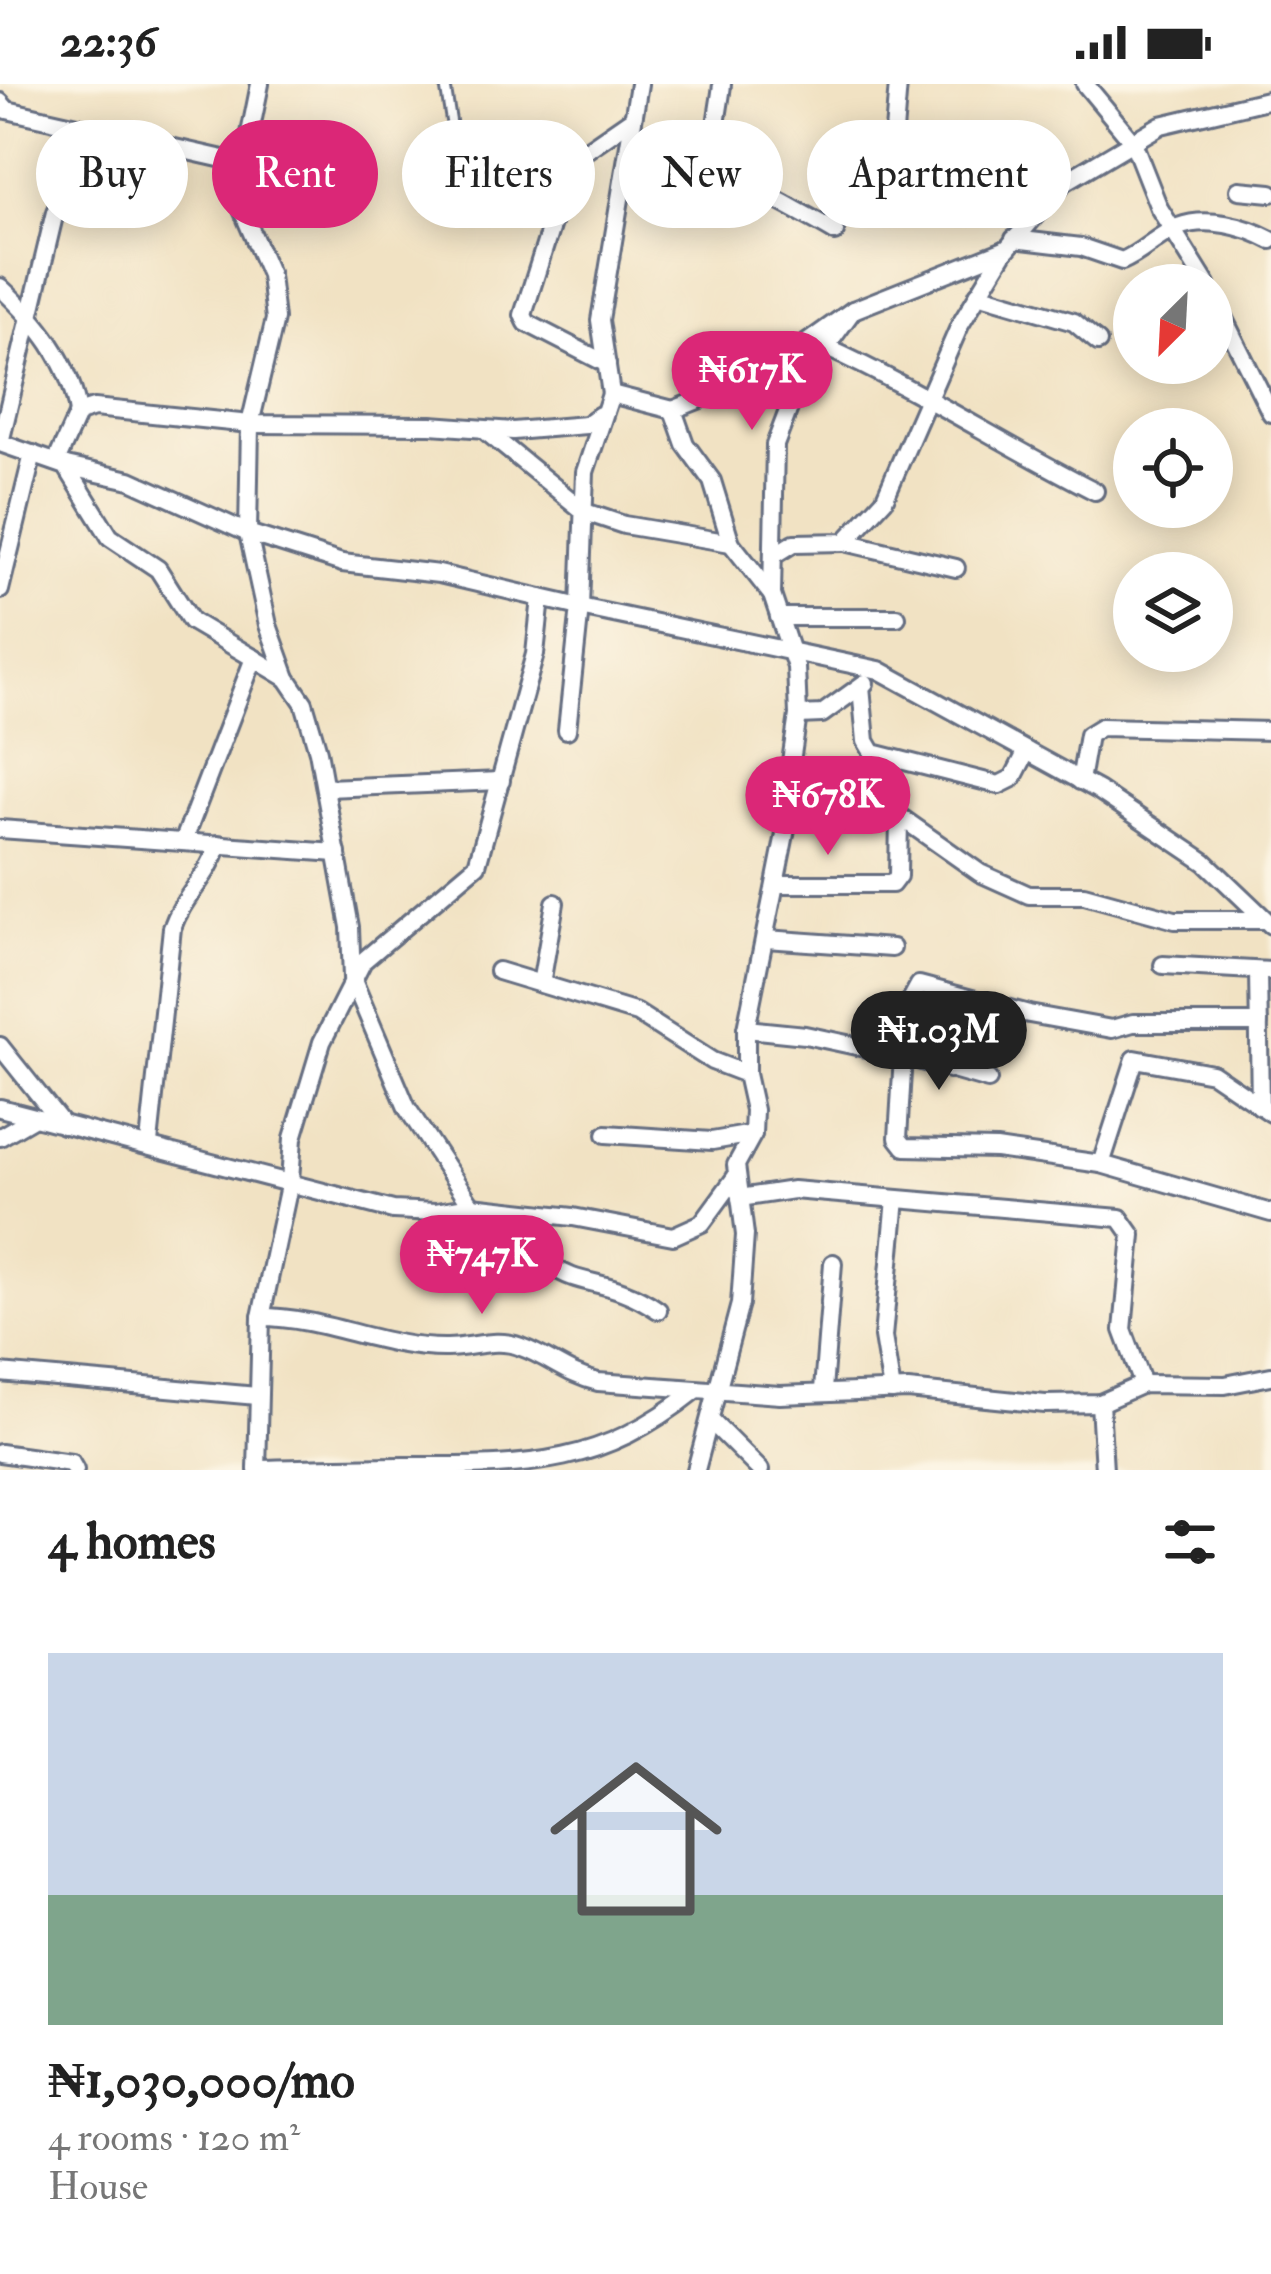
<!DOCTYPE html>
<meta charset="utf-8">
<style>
:root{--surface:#fff;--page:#f6f6f6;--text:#222;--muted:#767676;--accent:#db2777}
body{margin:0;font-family:"IM FELL Double Pica",serif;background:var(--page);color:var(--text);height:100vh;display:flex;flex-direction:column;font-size:45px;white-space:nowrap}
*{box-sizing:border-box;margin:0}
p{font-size:39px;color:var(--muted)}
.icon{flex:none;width:66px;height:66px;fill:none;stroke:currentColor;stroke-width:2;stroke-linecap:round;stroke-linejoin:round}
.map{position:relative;height:1386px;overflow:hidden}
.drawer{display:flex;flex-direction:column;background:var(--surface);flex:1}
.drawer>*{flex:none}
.banner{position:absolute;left:36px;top:36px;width:1200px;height:108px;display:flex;gap:24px}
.needle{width:78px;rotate:204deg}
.buttons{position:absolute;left:1113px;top:180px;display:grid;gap:24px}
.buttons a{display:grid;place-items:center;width:120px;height:120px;border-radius:50%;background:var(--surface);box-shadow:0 6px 30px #0003;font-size:60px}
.price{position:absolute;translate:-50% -102px;padding:0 27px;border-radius:42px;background:var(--accent);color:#fff;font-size:39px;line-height:78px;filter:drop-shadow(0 3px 6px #0008)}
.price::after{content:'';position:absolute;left:50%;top:72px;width:36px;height:27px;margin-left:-18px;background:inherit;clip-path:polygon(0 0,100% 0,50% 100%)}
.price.selected{background:#222;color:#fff}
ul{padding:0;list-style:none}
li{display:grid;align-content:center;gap:24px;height:636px;padding:0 48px}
li span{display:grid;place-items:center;height:372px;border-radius:0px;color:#555}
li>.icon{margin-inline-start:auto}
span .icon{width:216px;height:216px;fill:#fffc;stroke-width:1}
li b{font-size:51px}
h2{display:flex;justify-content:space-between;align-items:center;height:144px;padding:0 48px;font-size:51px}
.pill{padding:0 42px;border-radius:54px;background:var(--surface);box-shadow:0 6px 30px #0003;font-size:42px;line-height:108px}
.pill.selected{background:var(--accent);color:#fff}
.status{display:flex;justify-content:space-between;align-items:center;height:84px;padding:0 60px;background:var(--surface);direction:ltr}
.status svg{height:33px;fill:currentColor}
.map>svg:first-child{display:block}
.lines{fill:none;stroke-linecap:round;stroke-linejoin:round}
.lane-casing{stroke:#666e81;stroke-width:14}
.street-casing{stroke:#666e81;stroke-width:22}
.lane{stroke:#fff;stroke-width:8}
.street{stroke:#fff;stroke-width:16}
</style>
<div class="status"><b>22:36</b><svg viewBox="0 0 49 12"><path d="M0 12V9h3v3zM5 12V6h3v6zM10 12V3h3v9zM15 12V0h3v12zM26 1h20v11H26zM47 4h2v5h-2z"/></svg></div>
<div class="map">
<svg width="1271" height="1386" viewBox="0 0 1271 1386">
<rect width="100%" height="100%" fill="#fcf5e5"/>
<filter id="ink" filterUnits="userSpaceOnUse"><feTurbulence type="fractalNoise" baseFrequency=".00833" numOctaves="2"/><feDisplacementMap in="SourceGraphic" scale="24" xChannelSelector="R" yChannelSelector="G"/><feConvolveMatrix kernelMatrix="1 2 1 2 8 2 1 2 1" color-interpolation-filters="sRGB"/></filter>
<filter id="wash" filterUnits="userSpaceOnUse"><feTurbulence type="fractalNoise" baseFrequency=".004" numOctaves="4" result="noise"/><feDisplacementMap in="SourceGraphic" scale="48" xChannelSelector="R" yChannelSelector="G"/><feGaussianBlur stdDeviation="2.7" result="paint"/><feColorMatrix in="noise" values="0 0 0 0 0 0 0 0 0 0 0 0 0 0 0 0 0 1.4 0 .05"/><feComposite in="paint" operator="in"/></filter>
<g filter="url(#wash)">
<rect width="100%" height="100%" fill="#f1e2c3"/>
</g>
<g filter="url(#ink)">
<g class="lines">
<defs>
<polyline id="lane" points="445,0 452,43 507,84"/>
<g id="street">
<polyline points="260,0 237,114 270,191 275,235 250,340 248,449 268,541 287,594 304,619 318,667 350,843 352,894 407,1024 472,1122"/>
<path d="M722 0C720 22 711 55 716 76 719 88 816 135 835 148"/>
<polyline points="1085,0 1133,58 1159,124 1207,201"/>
<polyline points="0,18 7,26 241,79"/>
<polyline points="1239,106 1271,109"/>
<polyline points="873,126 892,72 898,0"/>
<path d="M1014 155 1081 163 1122 177C1142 169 1159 150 1178 143 1207 132 1245 142 1271 156"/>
<path d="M0 203C38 238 70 277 78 329"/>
<polyline points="978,210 1074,238 1098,258"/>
<polyline points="1212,211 1271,329"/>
<path d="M825 263C918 305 1004 361 1095 407"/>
<polyline points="607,280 527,239 523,231 572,76 630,36"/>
<polyline points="611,310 600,236 639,0"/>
<polyline points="673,326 763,290 853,226 1007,165 1063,99 1161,41 1271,15"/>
<polyline points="673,326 685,360 712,397 731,459 772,511"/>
<polyline points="483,345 585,428 624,441 731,459"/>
<polyline points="0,359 66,382 110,453 158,485 191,537 287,594"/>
<polyline points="0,359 55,128 92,45"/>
<polyline points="56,378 78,329 94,324 250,340 431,341 513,347 586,341 600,331"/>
<polyline points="66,382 130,396 248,449 342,479 439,490 541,514"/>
<polyline points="845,458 956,484"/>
<polyline points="773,472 794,459 845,458 884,416 960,241 1006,165"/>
<polyline points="0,506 33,370"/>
<polyline points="779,533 897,533"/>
<polyline points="861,603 866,657 873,669 999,701 1013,694 1027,667"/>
<polyline points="798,631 822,630 865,599"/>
<polyline points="567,646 580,523 879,586 1098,706 1205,778 1271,841"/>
<polyline points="1080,697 1088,651 1101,643 1271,647"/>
<polyline points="326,704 501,697"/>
<polyline points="0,745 337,769"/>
<polyline points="184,756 254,574"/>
<polyline points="776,800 892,800 898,792 899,732 980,789 1029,811 1084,811 1175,836 1262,836"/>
<polyline points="766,855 892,864"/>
<polyline points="1163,881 1271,887"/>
<polyline points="498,887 637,929 712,977 746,990"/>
<polyline points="1258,887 1260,1022"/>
<polyline points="541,900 555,819"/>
<polyline points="746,945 805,951 903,972 907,923 919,901 1029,930 1112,945 1133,939 1259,939"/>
<polyline points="0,962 63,1041"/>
<polyline points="988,996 903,972 898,1054 905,1063 996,1065 1101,1080 1271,1129"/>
<polyline points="0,1024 393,1126 436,1128 472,1122 573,1133 673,1152 702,1139 735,1094"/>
<polyline points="606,1050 712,1057 753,1050"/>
<polyline points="0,1053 31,1035"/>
<path d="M149 1059 172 844C183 812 208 794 219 760"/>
<polyline points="1101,1080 1135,975 1212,989 1271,1029"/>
<polyline points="740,1114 793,1106 1120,1134 1132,1151 1123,1246 1143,1300"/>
<path d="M515 1128C556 1221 590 1179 658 1226"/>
<path d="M261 1233C325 1233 383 1265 447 1264 472 1264 496 1253 521 1263 549 1273 568 1291 598 1298L780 1311 908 1306 1045 1320 1100 1319 1143 1300 1225 1301 1271 1292"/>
<polyline points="0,1289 257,1312"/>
<polyline points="823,1306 833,1179"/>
<polyline points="892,1307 883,1253 896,1115"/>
<polyline points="1100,1319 1104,1386"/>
<polyline points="712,1338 760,1386"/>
<polyline points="0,1369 71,1379 75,1386"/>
<path d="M257 1385C307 1384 356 1382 406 1382 526 1382 597 1385 696 1306"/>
<polyline points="257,1386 261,1233 290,1097 293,1054 322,958 363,877 477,781 535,570 541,514 580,523 585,388 611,310 673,326"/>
<polyline points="696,1386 740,1220 745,1151 736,1081 753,1050 754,1026 746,990 746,945 793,710 789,691 798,631 796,583 772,511 775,361 797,303 853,226"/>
</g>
</defs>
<use href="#lane" class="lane-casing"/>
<use href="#street" class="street-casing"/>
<use href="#lane" class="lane"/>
<use href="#street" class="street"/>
</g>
</g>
</svg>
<div class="buttons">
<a><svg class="needle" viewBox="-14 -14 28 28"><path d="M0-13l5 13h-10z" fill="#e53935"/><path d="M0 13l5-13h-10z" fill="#767676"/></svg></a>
<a><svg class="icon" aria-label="locate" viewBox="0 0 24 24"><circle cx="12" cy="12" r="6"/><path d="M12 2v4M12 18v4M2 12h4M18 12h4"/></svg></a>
<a><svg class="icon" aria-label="layers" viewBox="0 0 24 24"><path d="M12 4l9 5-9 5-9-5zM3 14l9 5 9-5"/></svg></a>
</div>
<b class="price" style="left:752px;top:349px">₦617K</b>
<b class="price" style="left:828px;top:774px">₦678K</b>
<b class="price selected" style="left:939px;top:1009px">₦1.03M</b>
<b class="price" style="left:482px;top:1233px">₦747K</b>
<div class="banner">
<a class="pill">Buy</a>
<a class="pill selected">Rent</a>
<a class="pill">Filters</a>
<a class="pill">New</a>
<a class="pill">Apartment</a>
</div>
</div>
<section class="drawer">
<h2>4 homes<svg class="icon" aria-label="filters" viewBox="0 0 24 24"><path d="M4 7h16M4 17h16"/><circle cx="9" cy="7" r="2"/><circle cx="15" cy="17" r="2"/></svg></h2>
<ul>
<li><span style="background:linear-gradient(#c9d6e8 65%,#7fa58c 0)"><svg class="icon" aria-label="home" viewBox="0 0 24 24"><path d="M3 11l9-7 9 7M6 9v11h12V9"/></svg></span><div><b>₦1,030,000/mo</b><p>4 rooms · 120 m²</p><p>House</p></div></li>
</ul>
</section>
